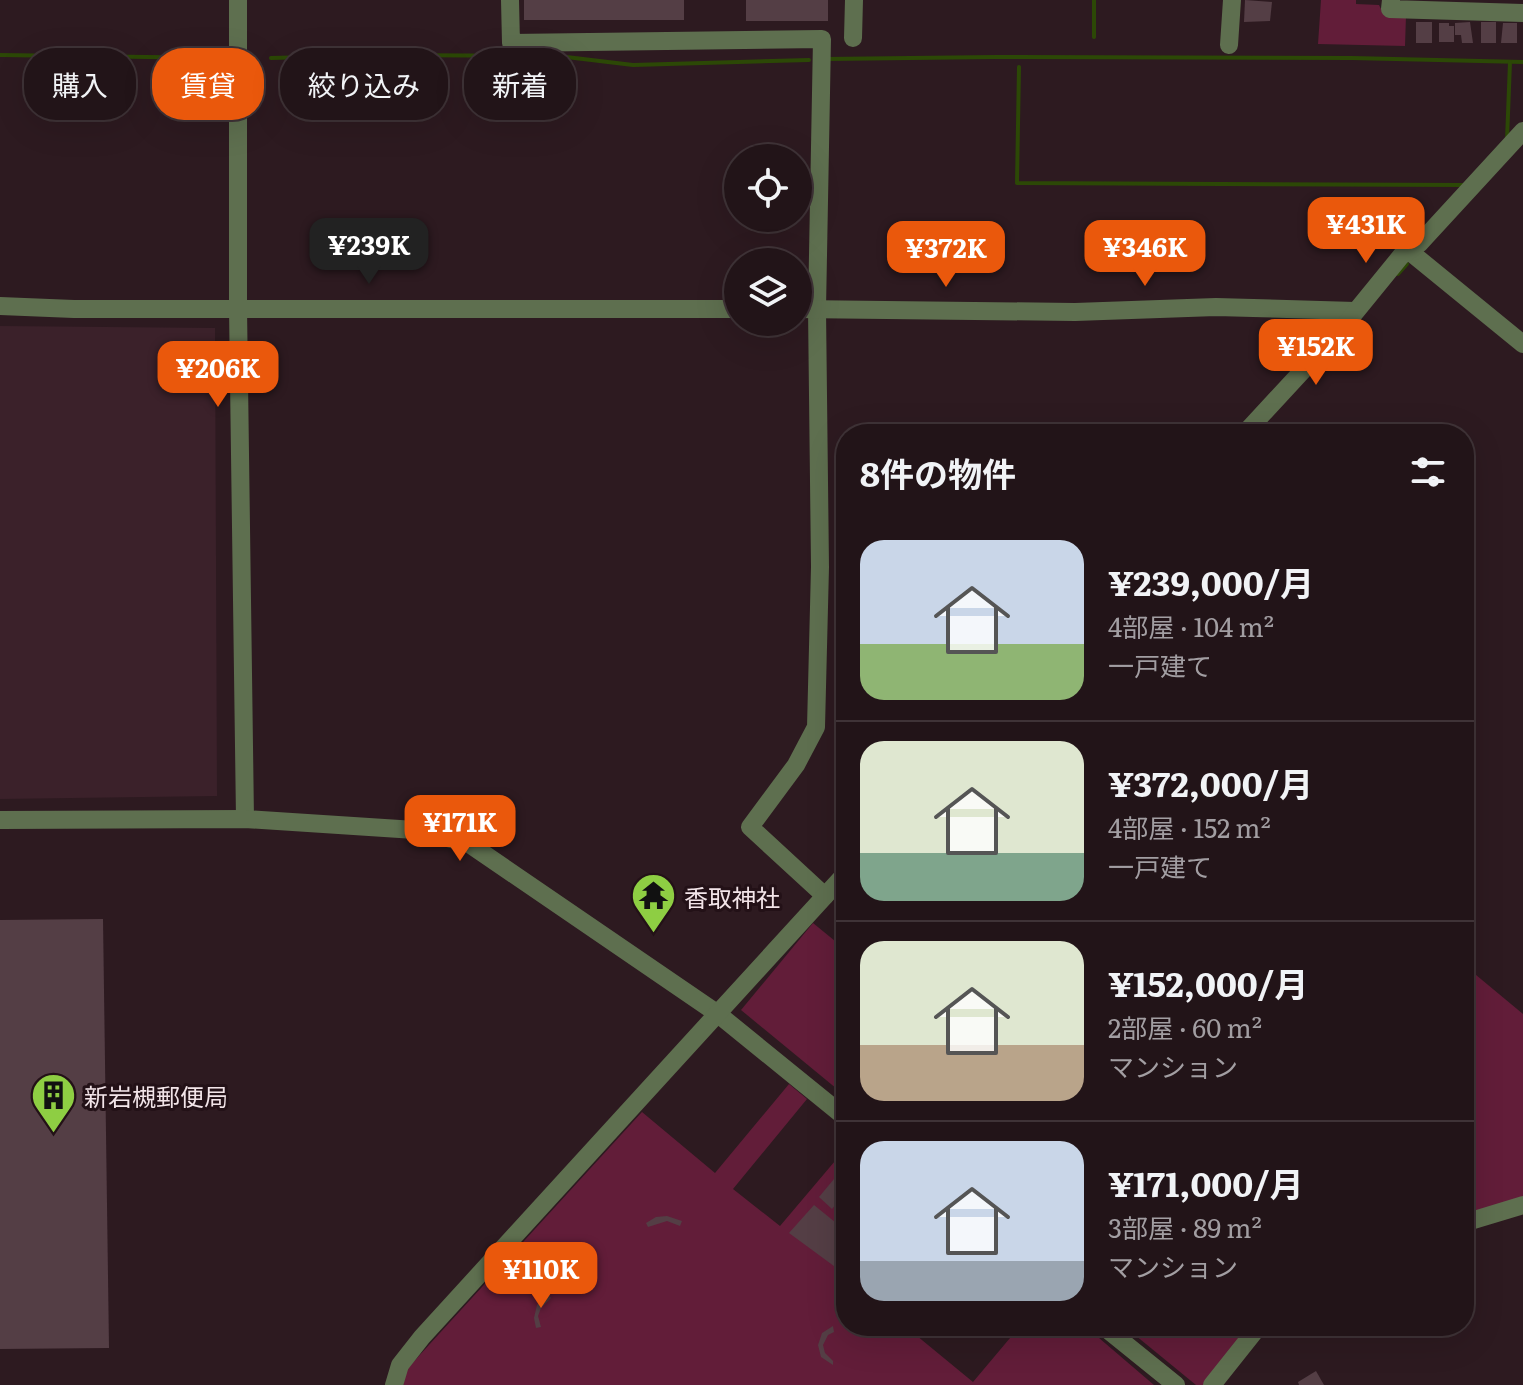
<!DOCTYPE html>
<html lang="ja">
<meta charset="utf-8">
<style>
:root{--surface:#221418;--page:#2e2125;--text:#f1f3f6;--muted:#a29ea2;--line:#3f3337;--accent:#ea580c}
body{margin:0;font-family:Literata,"Noto Sans JP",serif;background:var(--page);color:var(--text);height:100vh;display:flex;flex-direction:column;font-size:30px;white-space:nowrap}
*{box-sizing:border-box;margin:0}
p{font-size:26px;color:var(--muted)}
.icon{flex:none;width:44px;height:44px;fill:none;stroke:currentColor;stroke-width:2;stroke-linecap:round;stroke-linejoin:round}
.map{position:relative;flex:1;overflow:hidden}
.details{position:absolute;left:836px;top:424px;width:638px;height:912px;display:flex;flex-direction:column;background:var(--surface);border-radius:32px;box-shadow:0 8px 32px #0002,0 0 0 2px var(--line)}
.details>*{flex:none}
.guide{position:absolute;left:24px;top:48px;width:692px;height:72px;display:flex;gap:16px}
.buttons{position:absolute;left:724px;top:144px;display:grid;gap:16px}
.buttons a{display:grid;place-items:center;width:88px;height:88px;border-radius:50%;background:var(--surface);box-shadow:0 8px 32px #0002,0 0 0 2px var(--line);font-size:40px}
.price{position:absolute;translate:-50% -68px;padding:0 18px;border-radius:16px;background:var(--accent);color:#fff;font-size:26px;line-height:52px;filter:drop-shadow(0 2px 4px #0008)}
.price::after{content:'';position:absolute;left:50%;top:48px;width:24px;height:18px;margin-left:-12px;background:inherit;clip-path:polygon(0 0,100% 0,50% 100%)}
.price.current{background:#222;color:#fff}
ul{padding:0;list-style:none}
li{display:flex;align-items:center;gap:24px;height:200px;padding:0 24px}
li+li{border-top:2px solid var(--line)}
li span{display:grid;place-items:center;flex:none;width:224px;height:160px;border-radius:24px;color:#555}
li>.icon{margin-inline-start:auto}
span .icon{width:96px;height:96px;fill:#fffc;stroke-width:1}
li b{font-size:34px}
h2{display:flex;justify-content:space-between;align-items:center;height:96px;padding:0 24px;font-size:34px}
.chip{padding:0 28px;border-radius:32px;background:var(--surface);box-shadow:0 8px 32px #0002,0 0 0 2px var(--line);font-size:28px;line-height:72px}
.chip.current{background:var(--accent);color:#fff}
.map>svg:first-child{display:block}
.built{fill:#3b212a}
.green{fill:#621d39}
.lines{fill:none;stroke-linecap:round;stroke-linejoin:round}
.stream{stroke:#2c4806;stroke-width:4}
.building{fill:#543e45}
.minor{stroke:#5e6f4f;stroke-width:18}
.labels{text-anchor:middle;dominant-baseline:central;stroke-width:6;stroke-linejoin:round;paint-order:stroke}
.poi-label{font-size:24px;fill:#f2e4e8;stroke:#231117;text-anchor:start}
</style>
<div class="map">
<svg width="1523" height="1385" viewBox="0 0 1523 1385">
<rect width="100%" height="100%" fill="#2d1a20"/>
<polygon class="built" points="0,326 215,328 217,796 0,799"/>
<g class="green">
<polygon points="1321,0 1356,0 1356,4 1379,5 1384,15 1406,16 1405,46 1318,44"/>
<polygon points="813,923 846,950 846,1079 837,1089 741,1010"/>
<polygon points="1464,965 1523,1014 1523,1202 1464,1221"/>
<polygon points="789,1084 807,1099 733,1189 780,1226 846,1148 846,1326 914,1326 911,1331 973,1382 1020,1326 1085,1326 1154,1385 403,1385 407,1369 642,1112 715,1173"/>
<polygon points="1124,1326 1254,1326 1205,1385 1196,1385"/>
</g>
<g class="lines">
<g class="stream">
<polyline points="1094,37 1094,0"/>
<polyline points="0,55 221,58"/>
<polyline points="271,58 385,55 558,56 633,65 809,60"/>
<polyline points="825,59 995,57 1352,58 1523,62"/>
<polyline points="1019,67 1017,183 1465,185"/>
<polyline points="1507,140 1510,62"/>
<polyline points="1398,274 1407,264"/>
</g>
</g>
<g class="building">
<rect x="524" y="0" width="160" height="20"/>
<rect x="746" y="0" width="82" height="21"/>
<polygon points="1245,0 1272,2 1270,21 1244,22"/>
<rect x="1416" y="22" width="16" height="21"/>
<polygon points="1470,22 1473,43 1462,43 1461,35 1455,35 1455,23"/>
<rect x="1481" y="22" width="15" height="21"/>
<polygon points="1439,23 1449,23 1449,26 1454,26 1454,42 1439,42"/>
<polygon points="1503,23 1517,23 1517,43 1501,43"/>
<polygon points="103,919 109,1348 0,1349 0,920"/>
<polygon points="839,1173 846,1179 846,1192 832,1209 819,1197"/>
<polygon points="814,1205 846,1231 846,1279 838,1269 789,1233"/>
<polygon points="667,1216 682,1221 680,1226 667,1221 648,1227 646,1223 656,1217"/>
<polygon points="548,1293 551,1298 541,1308 538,1316 541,1327 536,1328 534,1318 537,1305"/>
<polygon points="833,1326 834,1332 828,1335 823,1345 825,1353 833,1361 833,1365 821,1357 818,1345 822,1333"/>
<polygon points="1316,1371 1324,1385 1299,1385 1298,1382"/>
</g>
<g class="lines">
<g class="minor">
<polyline points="238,0 238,308 245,819"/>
<polyline points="510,0 511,43 822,39 817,309 820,567 816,727 796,765 750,827 825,896"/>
<polyline points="1391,0 1390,9 1523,13"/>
<polyline points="853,38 854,0"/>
<polyline points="1229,45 1232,0"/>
<polyline points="1409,251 1523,344"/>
<polyline points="0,306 74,309 738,309"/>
<polyline points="798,309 1075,312 1216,307 1355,311"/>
<polyline points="1244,434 1344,326 1401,256 1420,243 1523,131"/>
<polyline points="0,820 245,819 415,830 468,843 718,1014 846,1118"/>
<polyline points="1464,1223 1523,1205"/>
<polyline points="1103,1326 1176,1385"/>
<polyline points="394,1385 400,1365 422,1337 846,873"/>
<polyline points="1212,1385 1259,1326"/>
</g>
</g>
<defs>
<symbol id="temple-pin" viewBox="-11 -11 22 30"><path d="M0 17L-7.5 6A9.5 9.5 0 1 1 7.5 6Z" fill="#8ece43" stroke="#231117"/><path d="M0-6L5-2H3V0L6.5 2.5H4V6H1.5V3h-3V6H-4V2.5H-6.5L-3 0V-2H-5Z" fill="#111"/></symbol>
<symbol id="building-pin" viewBox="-11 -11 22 30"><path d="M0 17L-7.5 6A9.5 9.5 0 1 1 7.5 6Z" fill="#8ece43" stroke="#231117"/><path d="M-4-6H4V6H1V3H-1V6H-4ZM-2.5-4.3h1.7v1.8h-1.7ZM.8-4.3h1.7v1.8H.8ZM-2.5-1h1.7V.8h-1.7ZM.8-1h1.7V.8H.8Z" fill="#111"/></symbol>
</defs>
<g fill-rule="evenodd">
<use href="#temple-pin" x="628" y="870" width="51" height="69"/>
<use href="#building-pin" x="28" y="1070" width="51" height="69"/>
</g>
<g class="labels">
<g class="poi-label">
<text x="684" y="896">香取神社</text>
<text x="84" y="1095">新岩槻郵便局</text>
</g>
</g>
</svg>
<div class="buttons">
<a><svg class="icon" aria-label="locate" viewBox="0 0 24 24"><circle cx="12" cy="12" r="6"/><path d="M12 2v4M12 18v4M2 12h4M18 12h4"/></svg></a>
<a><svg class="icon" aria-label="layers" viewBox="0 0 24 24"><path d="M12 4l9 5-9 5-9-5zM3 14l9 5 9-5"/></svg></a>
</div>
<b class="price" style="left:1366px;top:265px">¥431K</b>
<b class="price current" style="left:369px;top:286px">¥239K</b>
<b class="price" style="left:1145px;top:288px">¥346K</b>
<b class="price" style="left:946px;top:289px">¥372K</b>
<b class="price" style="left:1316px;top:387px">¥152K</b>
<b class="price" style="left:218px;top:409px">¥206K</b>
<b class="price" style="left:460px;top:863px">¥171K</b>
<b class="price" style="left:541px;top:1310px">¥110K</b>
<div class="guide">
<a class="chip">購入</a>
<a class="chip current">賃貸</a>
<a class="chip">絞り込み</a>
<a class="chip">新着</a>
</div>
<section class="details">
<h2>8件の物件<svg class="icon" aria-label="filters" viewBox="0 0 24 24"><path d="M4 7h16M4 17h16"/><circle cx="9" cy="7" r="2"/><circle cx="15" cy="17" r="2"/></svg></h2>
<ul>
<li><span style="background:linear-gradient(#c9d6e8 65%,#8fb573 0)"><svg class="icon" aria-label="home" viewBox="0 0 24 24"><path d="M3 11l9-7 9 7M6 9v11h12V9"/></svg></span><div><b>¥239,000/月</b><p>4部屋 · 104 m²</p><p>一戸建て</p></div></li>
<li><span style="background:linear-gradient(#dfe7d0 70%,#7fa58c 0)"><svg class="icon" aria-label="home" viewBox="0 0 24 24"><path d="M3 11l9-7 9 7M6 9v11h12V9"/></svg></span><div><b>¥372,000/月</b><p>4部屋 · 152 m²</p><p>一戸建て</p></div></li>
<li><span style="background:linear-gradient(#dfe7d0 65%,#b9a48a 0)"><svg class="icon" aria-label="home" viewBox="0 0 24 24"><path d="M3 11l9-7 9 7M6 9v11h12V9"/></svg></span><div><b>¥152,000/月</b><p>2部屋 · 60 m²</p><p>マンション</p></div></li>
<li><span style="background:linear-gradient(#c9d6e8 75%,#9aa5b1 0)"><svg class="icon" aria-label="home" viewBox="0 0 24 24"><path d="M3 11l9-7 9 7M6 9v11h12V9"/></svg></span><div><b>¥171,000/月</b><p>3部屋 · 89 m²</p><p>マンション</p></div></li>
</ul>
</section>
</div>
